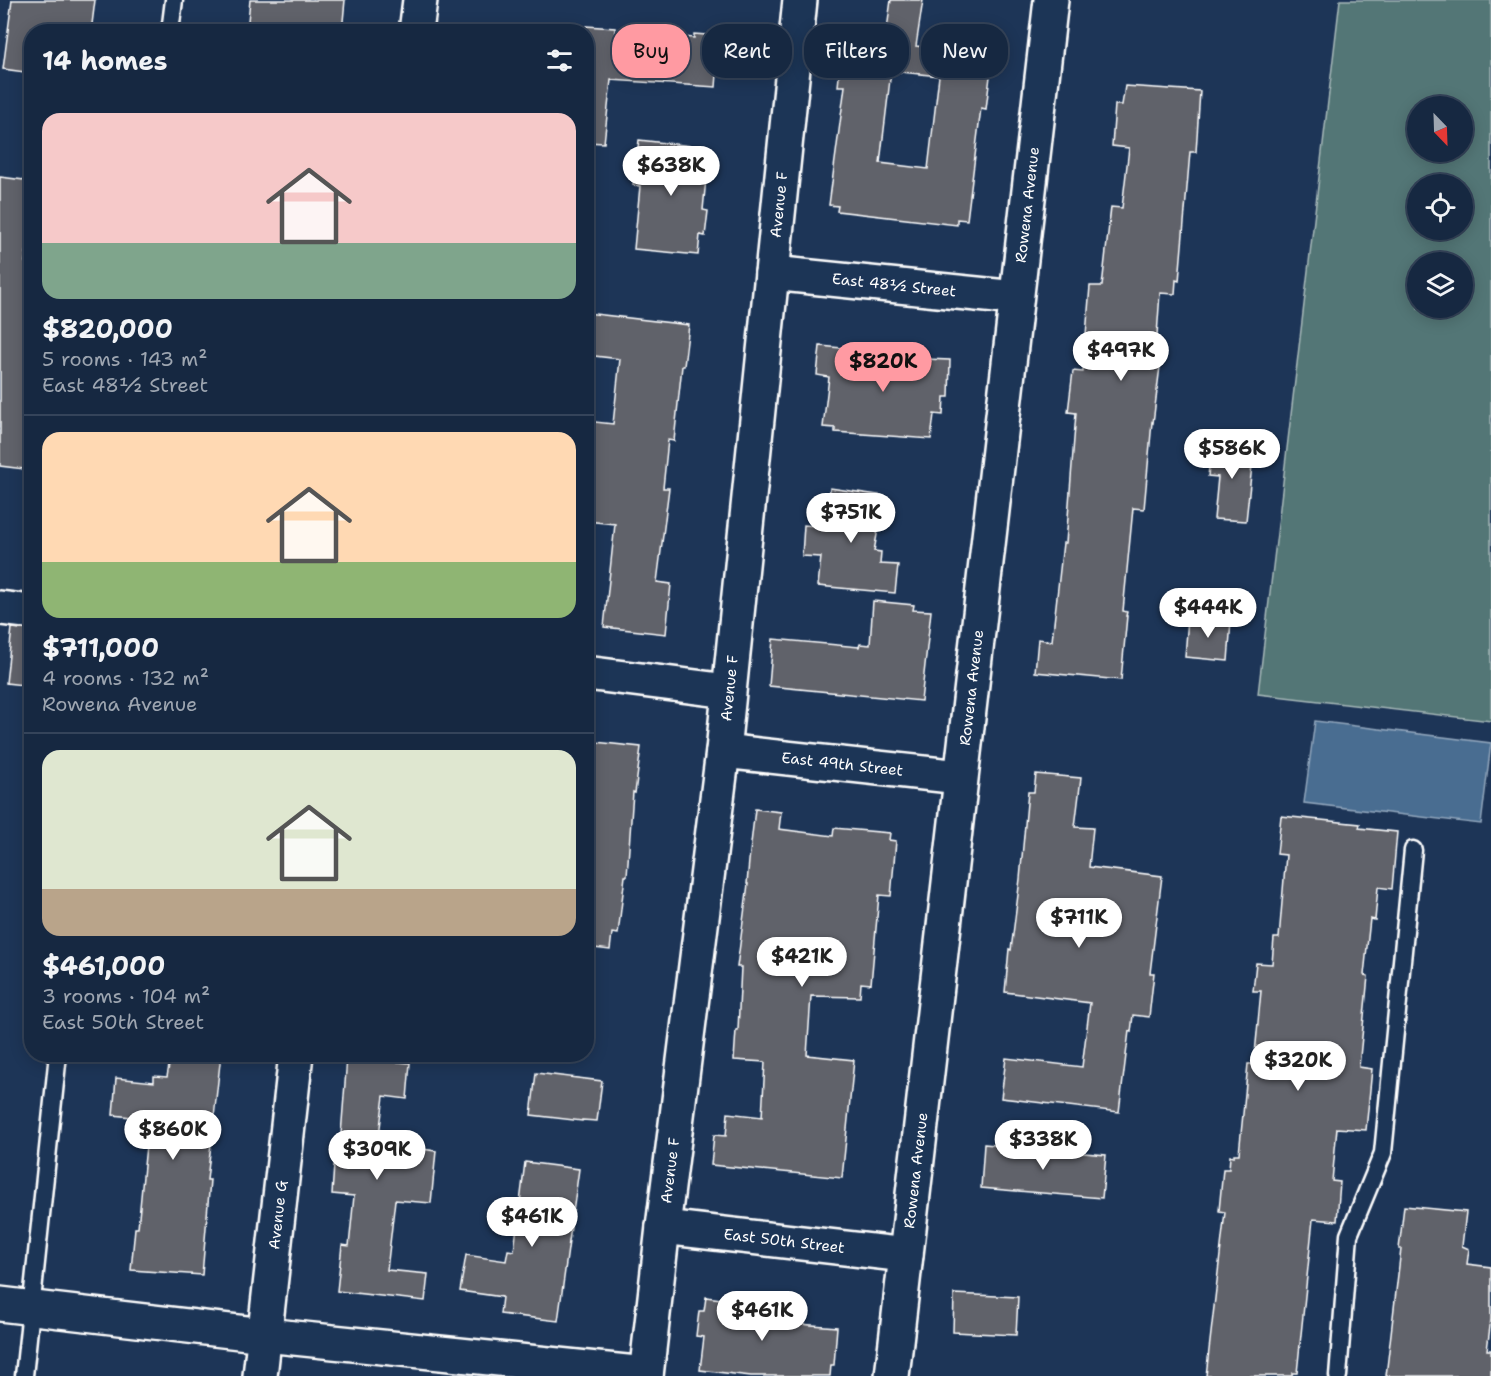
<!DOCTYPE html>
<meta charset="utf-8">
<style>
:root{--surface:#162841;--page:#1f3048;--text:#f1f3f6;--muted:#9ea6b1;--line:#35445a;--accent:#ff9aa2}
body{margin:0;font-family:"Shantell Sans",sans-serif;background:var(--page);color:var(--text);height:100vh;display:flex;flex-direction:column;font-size:22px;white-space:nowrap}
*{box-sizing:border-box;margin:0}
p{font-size:20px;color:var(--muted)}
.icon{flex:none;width:33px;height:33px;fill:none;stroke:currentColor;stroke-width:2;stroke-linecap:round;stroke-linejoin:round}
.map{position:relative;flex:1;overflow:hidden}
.panel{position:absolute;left:24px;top:24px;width:570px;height:1038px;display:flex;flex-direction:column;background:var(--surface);border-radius:24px;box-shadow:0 3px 15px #0003,0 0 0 2px var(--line)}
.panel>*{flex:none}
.banner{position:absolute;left:612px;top:24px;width:570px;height:54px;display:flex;gap:12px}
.needle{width:39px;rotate:157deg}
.tools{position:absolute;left:1407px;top:96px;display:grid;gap:12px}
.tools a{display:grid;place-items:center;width:66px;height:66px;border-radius:50%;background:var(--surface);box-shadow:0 3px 15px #0003,0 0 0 2px var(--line);font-size:30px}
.price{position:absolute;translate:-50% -51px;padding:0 14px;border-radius:21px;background:#fff;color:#222;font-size:20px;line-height:39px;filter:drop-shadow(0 2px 3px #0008)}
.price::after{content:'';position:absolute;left:50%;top:36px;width:18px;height:14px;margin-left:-9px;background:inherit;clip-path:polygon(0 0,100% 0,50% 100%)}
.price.selected{background:var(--accent);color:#111}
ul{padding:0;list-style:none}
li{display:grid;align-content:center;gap:12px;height:318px;padding:0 18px}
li+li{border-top:2px solid var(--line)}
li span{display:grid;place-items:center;height:186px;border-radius:18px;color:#555}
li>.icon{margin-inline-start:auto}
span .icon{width:108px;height:108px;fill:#fffc;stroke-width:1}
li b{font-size:26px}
h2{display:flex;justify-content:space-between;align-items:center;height:72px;padding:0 18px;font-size:26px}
.tag{padding:0 21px;border-radius:24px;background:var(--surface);box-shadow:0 3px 15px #0003,0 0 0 2px var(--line);font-size:21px;line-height:54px}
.tag.selected{background:var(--accent);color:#111}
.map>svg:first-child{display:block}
.green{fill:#537676;stroke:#a9baba;stroke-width:1.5;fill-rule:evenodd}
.water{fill:#4a6d91;stroke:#92a7bd;stroke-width:1.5}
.building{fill:#61626b;stroke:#fff;stroke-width:1.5;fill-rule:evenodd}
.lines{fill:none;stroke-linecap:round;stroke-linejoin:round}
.service-casing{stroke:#fff;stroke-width:21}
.minor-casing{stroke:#fff;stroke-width:38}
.service{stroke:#1d3557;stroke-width:16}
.minor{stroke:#1d3557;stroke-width:33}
.labels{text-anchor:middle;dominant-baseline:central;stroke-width:5;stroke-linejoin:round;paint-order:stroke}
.street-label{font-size:15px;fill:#fff;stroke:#1d3557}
</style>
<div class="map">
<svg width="1491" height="1376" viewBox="0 0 1491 1376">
<rect width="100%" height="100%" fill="#1d3557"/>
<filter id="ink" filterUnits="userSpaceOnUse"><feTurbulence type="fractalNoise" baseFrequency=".0167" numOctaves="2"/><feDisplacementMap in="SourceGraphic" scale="12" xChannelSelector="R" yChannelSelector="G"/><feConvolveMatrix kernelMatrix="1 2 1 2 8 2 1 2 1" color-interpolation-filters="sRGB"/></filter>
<g filter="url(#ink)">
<path class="green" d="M1340 0H1491V721L1258 694ZM1418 106H1462V152H1418ZM1418 184H1462V230H1418ZM1418 262H1462V308H1418Z"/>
<polygon class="water" points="1315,721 1491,743 1481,824 1304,803"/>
<g class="building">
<polygon points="12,0 95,0 91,32 32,32 32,73 3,69"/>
<polygon points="250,0 345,0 342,32 247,32"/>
<path d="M891 0H923L916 46 970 52 969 57 992 60 986 109 981 108 967 220 957 219V225L837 211 838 206 829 205 845 86H838L842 50 847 51 849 39 885 44ZM891 71 939 76 928 169 880 163Z"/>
<polygon points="586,26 615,28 615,32 694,38 694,34 720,36 716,87 611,80 604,143 586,142"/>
<polygon points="1125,86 1200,91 1196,152 1190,152 1179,281 1176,280 1175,294 1160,293 1156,349 1162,350 1153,423 1152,422 1144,509 1133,508 1123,611 1127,612 1126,616 1127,616 1121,680 1035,672 1038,639 1052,641 1063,543 1066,543 1076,413 1068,412 1073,371 1083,372 1090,286 1102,286 1111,207 1122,208 1129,148 1112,146 1115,105 1122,105"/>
<polygon points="639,140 709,148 703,210 708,211 705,236 700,235 698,255 634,249 640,186 633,185"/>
<polygon points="0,177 32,181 32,215 25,262 32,263 32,341 24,403 32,404 32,470 0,466"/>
<polygon points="586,313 689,325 684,366 682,366 674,441 668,440 663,488 669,488 657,582 671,584 666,634 604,627 615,524 586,521 586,421 613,424 620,359 586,355"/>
<polygon points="820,346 875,351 874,357 950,360 949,397 944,397 943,415 934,414 931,439 835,432 835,428 823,427 829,377 817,375"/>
<polygon points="1212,442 1254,447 1246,521 1214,519 1218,477 1208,476"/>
<polygon points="830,488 884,496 874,551 881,552 880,564 898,565 895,593 818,586 821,557 802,556 804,525 827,527"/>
<polygon points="873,601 914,605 913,610 931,611 921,701 769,686 773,639 859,647 860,644 870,645"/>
<polygon points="1188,618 1231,621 1228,661 1185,657"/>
<polygon points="12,628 32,630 32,686 6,683"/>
<polygon points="586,741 641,747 635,793 633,792 627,876 625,876 618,934 612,933 610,950 586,947"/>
<polygon points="1036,774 1081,778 1075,827 1093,828 1089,867 1162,876 1150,973 1154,973 1149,1017 1133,1015 1131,1032 1129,1031 1119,1112 1001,1098 1006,1058 1082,1067 1090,1003 1005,992 1009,949 1011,950 1020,879 1028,792 1034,792"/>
<polygon points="755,809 781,812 779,829 833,836 834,828 890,833 889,840 896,841 891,896 879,895 871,984 861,983 860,997 811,996 807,1055 854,1060 842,1178 711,1165 714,1135 726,1136 728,1113 762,1117 765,1062 734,1060 736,1030 738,1030 741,967 737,967 748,884 747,884 749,861"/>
<polygon points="1281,816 1360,824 1359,828 1397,832 1392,889 1378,887 1375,920 1370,919 1364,975 1368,976 1359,1067 1372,1069 1366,1130 1337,1128 1332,1181 1340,1182 1337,1221 1313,1219 1297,1373 1292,1373 1292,1376 1206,1376 1225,1212 1219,1211 1223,1169 1229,1169 1230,1156 1234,1157 1234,1154 1239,1154 1248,1064 1254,1064 1261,991 1253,991 1256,963 1272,964 1274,938 1279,938 1286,855 1277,854"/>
<polygon points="171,1054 221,1054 207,1180 210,1180 202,1275 131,1270 135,1228 138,1228 147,1135 139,1135 141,1118 113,1115 116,1078 154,1082 154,1076 167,1077"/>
<polygon points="347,1058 410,1063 407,1099 384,1096 378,1143 436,1151 431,1203 395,1200 387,1270 428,1274 425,1301 337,1291 342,1245 349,1246 354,1196 332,1194 334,1165 337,1165 339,1147 340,1147"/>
<polygon points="536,1073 602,1081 597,1121 582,1120 582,1121 531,1115"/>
<polygon points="984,1144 1106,1155 1102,1198 981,1188"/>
<polygon points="525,1162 579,1169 558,1321 500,1314 502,1297 460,1291 466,1255 506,1261 508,1250 514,1251"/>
<polygon points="1404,1206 1466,1212 1462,1246 1469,1249 1467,1264 1491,1267 1491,1319 1487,1350 1491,1350 1491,1376 1386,1376 1401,1249 1399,1249"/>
<polygon points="954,1294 1018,1297 1016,1335 953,1332"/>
<polygon points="706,1297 774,1306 773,1322 837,1327 834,1365 831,1365 830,1376 751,1376 700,1370 704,1337 696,1336 699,1311 704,1311"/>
</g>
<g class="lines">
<defs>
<g id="service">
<polyline points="170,32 174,0"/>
<polyline points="24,1376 58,1054"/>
<polyline points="1338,1376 1349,1235 1383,1153 1413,850"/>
</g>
<g id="minor">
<polyline points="416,32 420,0"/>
<polyline points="772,273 1016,298"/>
<polyline points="0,608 32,612"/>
<polyline points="586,673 728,691"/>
<path id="s1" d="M723 751 960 777"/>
<path id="s2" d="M663 1227 906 1255"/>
<polyline points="0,1304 265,1335 646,1374"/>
<path id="s3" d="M260 1376 296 1054"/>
<path id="s4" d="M646 1376 663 1227 723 751 800 0"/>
<path id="s5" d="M892 1376 1051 0"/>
</g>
</defs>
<use href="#service" class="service-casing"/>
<use href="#minor" class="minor-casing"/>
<use href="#service" class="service"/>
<use href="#minor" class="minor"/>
</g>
</g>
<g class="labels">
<g class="street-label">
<text stroke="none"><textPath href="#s4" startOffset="1179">Avenue F</textPath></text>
<text stroke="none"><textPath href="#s5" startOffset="1179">Rowena Avenue</textPath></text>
<text transform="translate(894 285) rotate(6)">East 48½ Street</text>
<text stroke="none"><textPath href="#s5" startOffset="693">Rowena Avenue</textPath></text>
<text stroke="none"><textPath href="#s4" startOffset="693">Avenue F</textPath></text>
<text stroke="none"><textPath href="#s1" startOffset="120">East 49th Street</textPath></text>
<text stroke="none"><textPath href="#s4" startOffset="207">Avenue F</textPath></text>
<text stroke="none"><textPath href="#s5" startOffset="207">Rowena Avenue</textPath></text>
<text stroke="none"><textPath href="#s3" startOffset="162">Avenue G</textPath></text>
<text stroke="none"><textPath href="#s2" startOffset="122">East 50th Street</textPath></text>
</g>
</g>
</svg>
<div class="tools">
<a><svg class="needle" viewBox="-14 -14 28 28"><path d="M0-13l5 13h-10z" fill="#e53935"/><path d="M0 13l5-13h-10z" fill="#9ea6b1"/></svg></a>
<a><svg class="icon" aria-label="locate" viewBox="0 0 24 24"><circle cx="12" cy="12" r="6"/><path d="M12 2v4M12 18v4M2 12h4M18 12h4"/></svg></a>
<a><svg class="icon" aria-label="layers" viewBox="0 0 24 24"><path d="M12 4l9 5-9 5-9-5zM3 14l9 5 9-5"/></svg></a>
</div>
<b class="price" style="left:671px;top:197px">$638K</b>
<b class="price" style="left:1121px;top:382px">$497K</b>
<b class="price selected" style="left:883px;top:393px">$820K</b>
<b class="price" style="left:1232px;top:480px">$586K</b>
<b class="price" style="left:851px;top:544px">$751K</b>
<b class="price" style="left:1208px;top:639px">$444K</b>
<b class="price" style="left:1079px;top:949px">$711K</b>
<b class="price" style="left:802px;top:988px">$421K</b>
<b class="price" style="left:1298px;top:1092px">$320K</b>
<b class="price" style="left:173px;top:1161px">$860K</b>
<b class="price" style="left:1043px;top:1171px">$338K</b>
<b class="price" style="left:377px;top:1181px">$309K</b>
<b class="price" style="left:532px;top:1248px">$461K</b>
<b class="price" style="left:762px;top:1342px">$461K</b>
<div class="banner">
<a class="tag selected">Buy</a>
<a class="tag">Rent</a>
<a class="tag">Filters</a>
<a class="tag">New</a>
</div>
<section class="panel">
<h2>14 homes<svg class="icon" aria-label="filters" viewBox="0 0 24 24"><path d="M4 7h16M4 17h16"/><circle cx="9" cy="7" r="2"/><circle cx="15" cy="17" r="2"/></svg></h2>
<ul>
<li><span style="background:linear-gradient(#f6c9c9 70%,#7fa58c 0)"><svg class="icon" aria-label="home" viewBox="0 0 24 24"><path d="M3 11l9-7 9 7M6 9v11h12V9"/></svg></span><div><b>$820,000</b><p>5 rooms · 143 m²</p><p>East 48½ Street</p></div></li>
<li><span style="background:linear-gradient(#ffd9b3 70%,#8fb573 0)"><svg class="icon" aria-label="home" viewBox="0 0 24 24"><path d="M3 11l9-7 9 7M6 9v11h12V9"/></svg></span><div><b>$711,000</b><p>4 rooms · 132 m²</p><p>Rowena Avenue</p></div></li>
<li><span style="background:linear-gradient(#dfe7d0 75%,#b9a48a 0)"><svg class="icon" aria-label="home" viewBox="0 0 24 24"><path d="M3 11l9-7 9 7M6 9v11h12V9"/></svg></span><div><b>$461,000</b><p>3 rooms · 104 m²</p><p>East 50th Street</p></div></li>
</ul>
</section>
</div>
